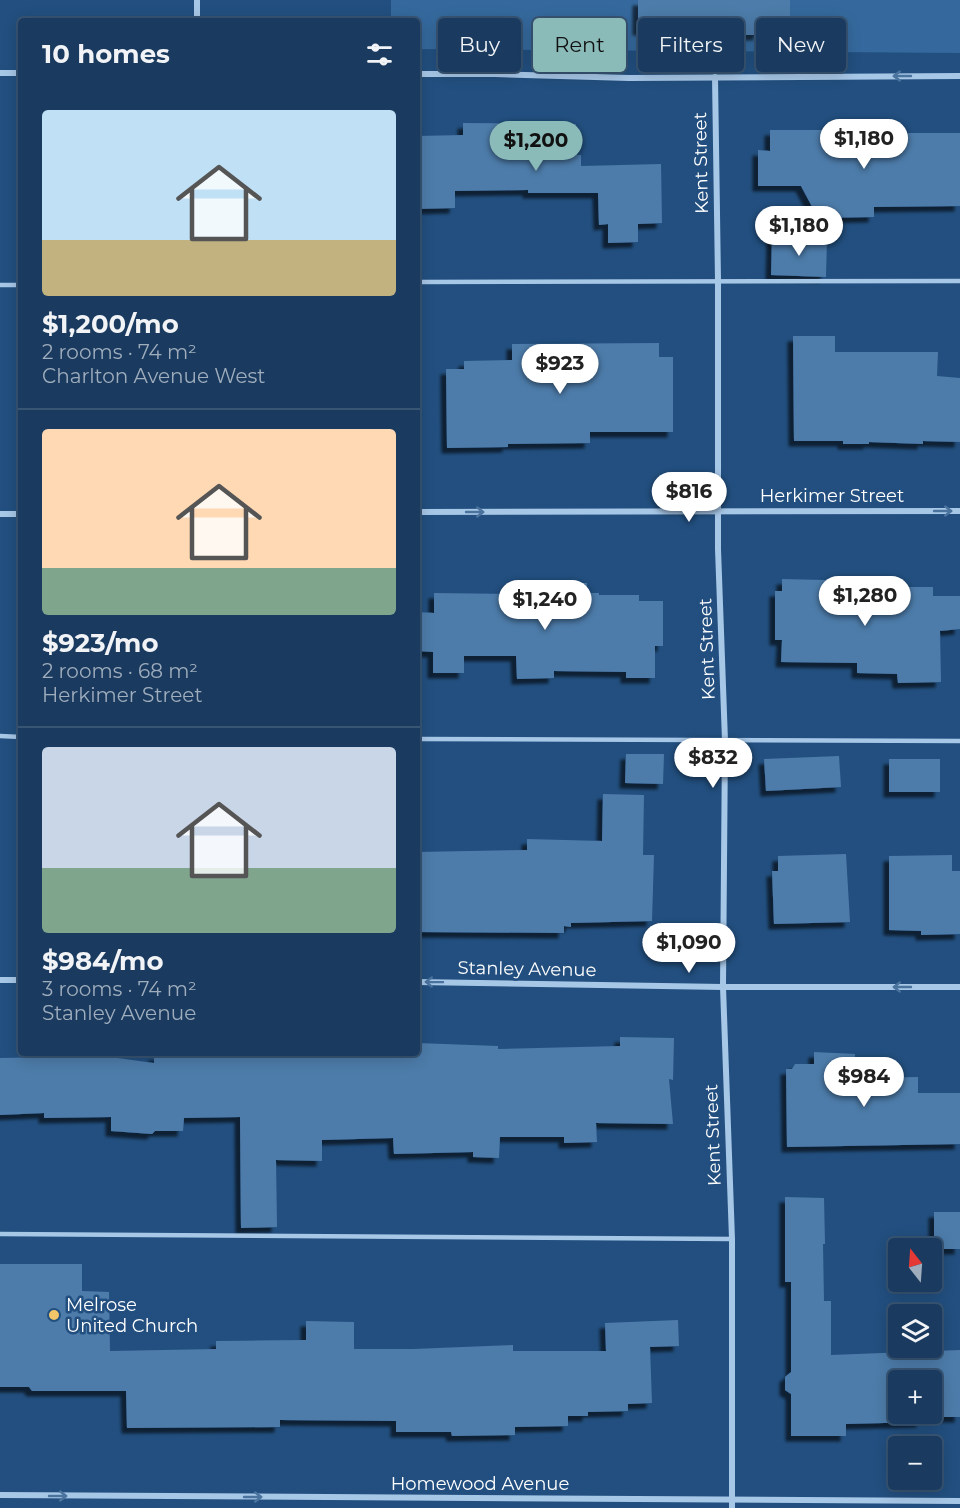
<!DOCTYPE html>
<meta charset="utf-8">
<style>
:root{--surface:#1a3b5f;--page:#274668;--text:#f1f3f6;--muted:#9fadbd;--line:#385574;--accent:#8bbbb9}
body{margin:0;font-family:Montserrat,sans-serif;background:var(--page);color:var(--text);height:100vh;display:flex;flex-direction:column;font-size:22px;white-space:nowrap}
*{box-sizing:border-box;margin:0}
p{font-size:20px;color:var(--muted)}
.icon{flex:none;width:33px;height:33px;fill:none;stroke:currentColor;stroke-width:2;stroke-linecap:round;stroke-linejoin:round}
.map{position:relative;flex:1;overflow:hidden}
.side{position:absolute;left:18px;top:18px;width:402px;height:1038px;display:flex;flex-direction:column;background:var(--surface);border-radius:6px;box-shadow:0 3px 15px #0003,0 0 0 2px var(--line)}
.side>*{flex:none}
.guide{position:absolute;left:438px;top:18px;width:432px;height:54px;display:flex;gap:12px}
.needle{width:39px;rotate:343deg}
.fabs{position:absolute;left:888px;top:1238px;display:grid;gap:12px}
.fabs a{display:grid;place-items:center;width:54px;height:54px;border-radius:6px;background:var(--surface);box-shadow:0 3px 15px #0003,0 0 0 2px var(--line);font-size:30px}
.price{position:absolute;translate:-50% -51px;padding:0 14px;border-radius:21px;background:#fff;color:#222;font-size:20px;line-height:39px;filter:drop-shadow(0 2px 3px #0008)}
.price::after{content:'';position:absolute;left:50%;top:36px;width:18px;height:14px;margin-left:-9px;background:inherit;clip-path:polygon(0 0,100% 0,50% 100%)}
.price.active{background:var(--accent);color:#111}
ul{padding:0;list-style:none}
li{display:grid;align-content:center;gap:12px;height:318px;padding:0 24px}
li+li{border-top:2px solid var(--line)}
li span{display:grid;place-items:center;height:186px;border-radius:6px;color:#555}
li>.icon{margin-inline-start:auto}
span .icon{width:108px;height:108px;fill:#fffc;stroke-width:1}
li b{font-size:26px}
h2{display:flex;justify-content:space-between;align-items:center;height:72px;padding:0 24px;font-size:26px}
.tag{padding:0 21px;border-radius:6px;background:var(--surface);box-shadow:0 3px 15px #0003,0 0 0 2px var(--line);font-size:21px;line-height:54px}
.tag.active{background:var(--accent);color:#111}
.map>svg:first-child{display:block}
.green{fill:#35699d}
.building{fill:#4e7baa;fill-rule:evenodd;filter:url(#shadow)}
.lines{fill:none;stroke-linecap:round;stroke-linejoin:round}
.service{stroke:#a7c7e7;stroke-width:4.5}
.minor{stroke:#a7c7e7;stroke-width:6}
.oneway{stroke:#4a739e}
.poi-dot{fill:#f3c569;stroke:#224f7f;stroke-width:2}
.labels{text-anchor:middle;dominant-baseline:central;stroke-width:5;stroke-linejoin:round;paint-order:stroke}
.street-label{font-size:18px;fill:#fff;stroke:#224f7f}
.poi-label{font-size:18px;fill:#fff;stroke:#224f7f;text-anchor:start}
</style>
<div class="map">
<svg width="960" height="1508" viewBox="0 0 960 1508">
<defs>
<filter id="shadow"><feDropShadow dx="-5.5" dy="5.5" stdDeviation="1.5" flood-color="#0009"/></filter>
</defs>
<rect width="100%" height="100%" fill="#224f7f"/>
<polygon class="green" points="391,0 960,0 960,53 417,49 417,21 391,21"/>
<g class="building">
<polygon points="638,0 790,0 790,31 759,31 759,35 673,35 673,30 638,30"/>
<polygon points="463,123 576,124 576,155 581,155 581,166 661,164 662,223 638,224 638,242 608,243 608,224 599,225 598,193 528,193 528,190 455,191 455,208 417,209 417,136 463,135"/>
<polygon points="770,130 840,130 840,133 960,133 960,206 874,207 874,217 818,218 801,186 758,186 758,150 770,151"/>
<polygon points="772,237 827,238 826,277 771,275"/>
<polygon points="793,336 835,336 835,352 938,352 937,376 960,378 960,442 923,441 923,444 869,442 869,444 843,444 843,441 794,441"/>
<polygon points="659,343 659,357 673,357 673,432 590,432 590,443 508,444 508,447 447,448 446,369 464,369 464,361 512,360 512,344"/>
<polygon points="782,579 865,581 865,587 933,587 933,596 960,596 960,629 940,631 941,682 898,683 897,674 857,673 857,663 781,662 782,640 775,640 775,591 782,591"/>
<polygon points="556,583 587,583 587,593 599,593 599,595 639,595 639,601 663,601 663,646 655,646 655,678 626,678 626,672 554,671 554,678 517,679 516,656 464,656 464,673 433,673 433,652 417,651 417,612 434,613 434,593 513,594 513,585 556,585"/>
<polygon points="626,754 664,754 663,784 625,783"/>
<polygon points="839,756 841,787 766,791 764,759"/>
<rect x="889" y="759" width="51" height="33"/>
<polygon points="603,794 644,795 643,855 654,855 652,921 571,923 571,927 564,926 564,933 417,932 417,852 527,850 527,839 602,841"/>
<polygon points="846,854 850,922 774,924 772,871 778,871 778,856"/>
<polygon points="952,855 952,871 960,871 960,934 921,935 921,931 889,930 889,856"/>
<polygon points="620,1037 674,1038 673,1080 669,1079 673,1124 596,1123 597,1142 564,1143 564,1137 500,1137 499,1158 473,1157 473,1152 394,1154 393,1138 322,1140 322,1161 276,1160 277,1227 241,1228 240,1117 184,1118 183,1131 155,1131 152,1134 111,1131 111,1117 44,1118 44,1113 0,1115 0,1058 103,1056 154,1063 154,1055 198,1056 198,1053 417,1053 417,1043 498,1046 498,1049 620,1046"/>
<polygon points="814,1052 855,1054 854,1078 918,1077 918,1093 960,1093 960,1144 787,1147 786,1069 792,1069 795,1064 814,1064"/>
<path d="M785 1197 824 1198 825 1244H823L824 1301H831V1355L960 1350V1417H922V1422L846 1424V1436H791V1394L785 1390V1377L791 1372V1282H785ZM898 1380H932V1413H898Z"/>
<rect x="934" y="1212" width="26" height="37"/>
<polygon points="0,1264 82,1264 82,1291 109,1292 110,1351 216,1349 216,1341 306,1340 306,1321 354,1322 354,1349 413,1349 513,1345 513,1351 606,1351 605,1323 678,1320 679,1346 650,1347 652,1403 628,1404 628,1411 588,1412 588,1416 568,1416 568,1426 515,1427 515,1435 452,1436 451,1432 396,1432 396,1421 280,1420 280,1427 127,1428 126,1391 32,1391 29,1387 0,1387"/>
</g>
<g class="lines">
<g class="service">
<polyline points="417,282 960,281"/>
<polyline points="0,285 21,285"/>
<polyline points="0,736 21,737"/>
<polyline points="417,739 960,741"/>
<polyline points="0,1234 732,1239"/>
</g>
<g class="minor">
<polyline points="197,21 197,0"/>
<polyline points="0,73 21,73"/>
<polyline points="417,74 495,74 629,78 960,76"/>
<polyline points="715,77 718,280 718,549 725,741 723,987 732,1239 732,1508"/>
<polyline points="417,512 960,511"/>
<polyline points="0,514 21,514"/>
<polyline points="0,980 21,980"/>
<polyline points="417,982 723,987 960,987"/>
<polyline points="0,1495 960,1501"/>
</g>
</g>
<defs><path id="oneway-shaft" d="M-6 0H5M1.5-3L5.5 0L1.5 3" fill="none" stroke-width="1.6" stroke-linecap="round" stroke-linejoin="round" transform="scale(1.5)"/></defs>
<g class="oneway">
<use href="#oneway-shaft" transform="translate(902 76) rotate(180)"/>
<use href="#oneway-shaft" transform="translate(943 511)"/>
<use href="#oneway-shaft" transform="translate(475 512)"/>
<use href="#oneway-shaft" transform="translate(434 982) rotate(-179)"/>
<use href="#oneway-shaft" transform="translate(902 987) rotate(-180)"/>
<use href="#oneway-shaft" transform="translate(58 1496)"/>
<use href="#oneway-shaft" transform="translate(253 1497)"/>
</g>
<circle class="poi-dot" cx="54" cy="1315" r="6"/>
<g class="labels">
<g class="street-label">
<text transform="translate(701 163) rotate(-91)">Kent Street</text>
<text x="832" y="496">Herkimer Street</text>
<text transform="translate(707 649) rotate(-92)">Kent Street</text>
<text transform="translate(527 969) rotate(1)">Stanley Avenue</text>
<text transform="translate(713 1135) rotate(-92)">Kent Street</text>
<text x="480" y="1484">Homewood Avenue</text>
</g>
<g class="poi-label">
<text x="66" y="1305">Melrose<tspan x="66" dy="21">United Church</tspan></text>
</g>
</g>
</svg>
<div class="fabs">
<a><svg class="needle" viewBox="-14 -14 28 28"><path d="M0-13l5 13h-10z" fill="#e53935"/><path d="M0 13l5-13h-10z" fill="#9fadbd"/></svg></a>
<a><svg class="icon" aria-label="layers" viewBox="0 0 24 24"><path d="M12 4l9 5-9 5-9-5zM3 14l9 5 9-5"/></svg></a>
<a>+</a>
<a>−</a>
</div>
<b class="price" style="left:864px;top:170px">$1,180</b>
<b class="price active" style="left:536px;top:172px">$1,200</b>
<b class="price" style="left:799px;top:257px">$1,180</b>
<b class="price" style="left:560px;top:395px">$923</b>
<b class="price" style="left:689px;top:523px">$816</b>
<b class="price" style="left:865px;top:627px">$1,280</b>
<b class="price" style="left:545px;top:631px">$1,240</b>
<b class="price" style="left:713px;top:789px">$832</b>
<b class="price" style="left:689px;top:974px">$1,090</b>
<b class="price" style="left:864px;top:1108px">$984</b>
<div class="guide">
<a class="tag">Buy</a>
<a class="tag active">Rent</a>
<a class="tag">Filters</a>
<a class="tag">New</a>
</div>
<section class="side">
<h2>10 homes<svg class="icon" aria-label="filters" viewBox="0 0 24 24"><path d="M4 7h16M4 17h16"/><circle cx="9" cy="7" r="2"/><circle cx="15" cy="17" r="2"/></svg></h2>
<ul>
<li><span style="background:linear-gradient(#bfe0f5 70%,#c2b280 0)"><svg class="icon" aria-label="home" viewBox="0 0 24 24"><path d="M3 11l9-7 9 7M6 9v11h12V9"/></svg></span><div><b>$1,200/mo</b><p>2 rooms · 74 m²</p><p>Charlton Avenue West</p></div></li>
<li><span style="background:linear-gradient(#ffd9b3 75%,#7fa58c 0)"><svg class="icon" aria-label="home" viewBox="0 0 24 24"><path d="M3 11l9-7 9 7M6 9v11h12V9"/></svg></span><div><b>$923/mo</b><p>2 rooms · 68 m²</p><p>Herkimer Street</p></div></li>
<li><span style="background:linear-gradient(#c9d6e8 65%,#7fa58c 0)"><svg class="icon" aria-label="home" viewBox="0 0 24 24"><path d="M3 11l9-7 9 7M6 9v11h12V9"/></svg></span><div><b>$984/mo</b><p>3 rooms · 74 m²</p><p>Stanley Avenue</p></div></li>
</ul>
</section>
</div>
